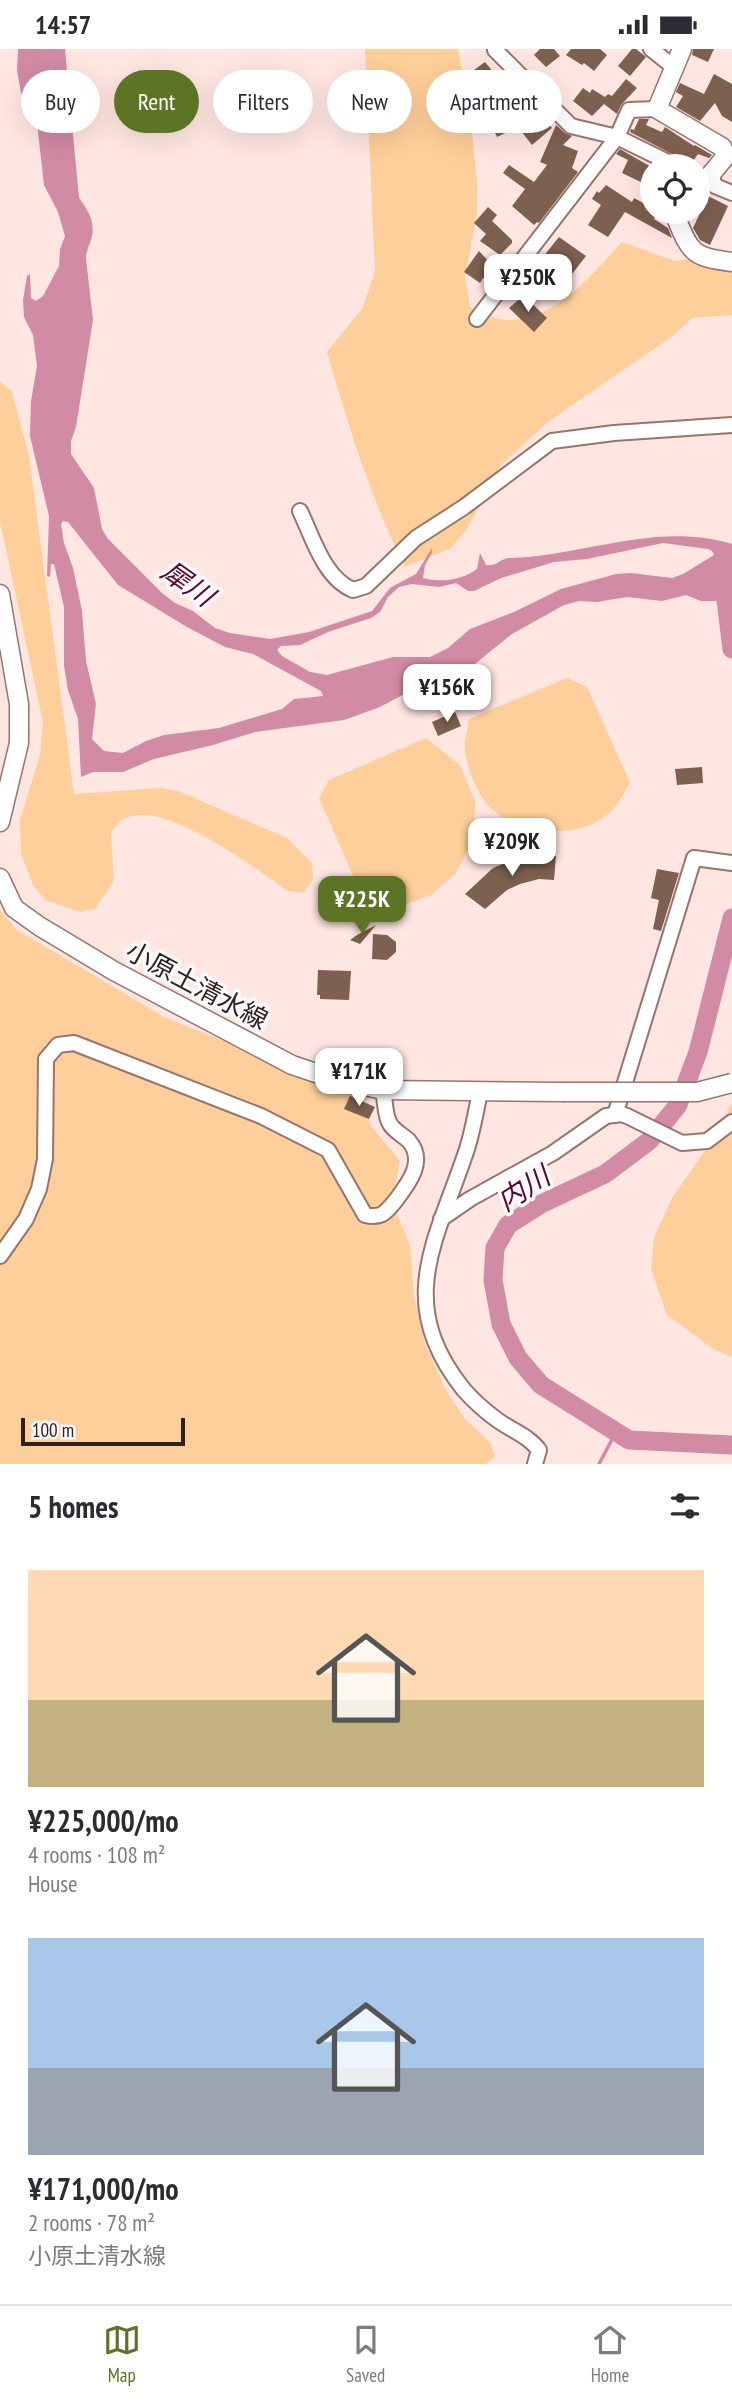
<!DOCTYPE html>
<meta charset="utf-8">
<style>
:root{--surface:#fff;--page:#f7f7f7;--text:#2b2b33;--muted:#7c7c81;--line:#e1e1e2;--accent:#5e7425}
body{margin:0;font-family:"PT Sans Narrow","Noto Sans JP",sans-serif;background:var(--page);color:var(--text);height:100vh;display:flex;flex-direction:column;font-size:26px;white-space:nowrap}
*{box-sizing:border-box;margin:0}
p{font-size:23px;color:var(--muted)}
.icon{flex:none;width:38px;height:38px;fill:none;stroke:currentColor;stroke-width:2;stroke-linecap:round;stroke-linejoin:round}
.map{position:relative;height:1415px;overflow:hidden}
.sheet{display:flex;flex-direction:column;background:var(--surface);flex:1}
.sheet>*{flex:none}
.hud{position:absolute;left:21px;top:21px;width:691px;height:63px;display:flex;gap:14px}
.tools{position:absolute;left:640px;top:105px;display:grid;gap:14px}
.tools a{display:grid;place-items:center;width:70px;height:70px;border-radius:50%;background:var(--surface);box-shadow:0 7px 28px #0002;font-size:35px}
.scale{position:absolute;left:21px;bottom:18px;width:164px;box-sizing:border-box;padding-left:7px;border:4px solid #2f211d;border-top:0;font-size:19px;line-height:24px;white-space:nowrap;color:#2f211d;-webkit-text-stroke:5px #fafafa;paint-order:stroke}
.price{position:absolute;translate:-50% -60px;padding:0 16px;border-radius:14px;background:#fff;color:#222;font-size:23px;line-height:46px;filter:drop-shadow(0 2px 4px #0008)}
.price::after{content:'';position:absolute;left:50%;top:42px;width:21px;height:16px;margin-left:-10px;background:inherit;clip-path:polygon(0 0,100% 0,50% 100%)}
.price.current{background:var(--accent);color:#fff}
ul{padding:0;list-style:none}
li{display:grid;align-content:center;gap:14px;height:371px;padding:0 28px}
li span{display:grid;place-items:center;height:217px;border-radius:0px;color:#555}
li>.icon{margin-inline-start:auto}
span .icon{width:126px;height:126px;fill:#fffc;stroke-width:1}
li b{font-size:30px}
h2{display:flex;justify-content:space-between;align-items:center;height:84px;padding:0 28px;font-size:30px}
.chip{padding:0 24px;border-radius:32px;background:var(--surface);box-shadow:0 7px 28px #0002;font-size:24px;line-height:63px}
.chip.current{background:var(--accent);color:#fff}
.status{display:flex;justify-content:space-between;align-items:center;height:49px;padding:0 35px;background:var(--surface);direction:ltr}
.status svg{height:19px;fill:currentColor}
.menu{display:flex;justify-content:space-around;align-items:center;height:98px;border-top:2px solid var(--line);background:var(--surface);font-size:19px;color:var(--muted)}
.menu a{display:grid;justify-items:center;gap:4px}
.menu .current{color:var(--accent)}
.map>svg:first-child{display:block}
.green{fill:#fecf9a}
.water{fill:#d18ba4;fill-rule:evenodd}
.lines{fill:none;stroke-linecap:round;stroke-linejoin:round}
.stream{stroke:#d18ba4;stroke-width:3.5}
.river{stroke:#d18ba4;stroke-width:19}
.building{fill:#7d604f}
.minor-casing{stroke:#98746c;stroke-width:18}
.major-casing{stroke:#98746c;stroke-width:21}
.minor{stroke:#fff;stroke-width:14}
.major{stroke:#fff;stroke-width:18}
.major-bridge-casing{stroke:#98746c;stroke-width:21;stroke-linecap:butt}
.major-bridge{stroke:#fff;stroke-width:18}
.labels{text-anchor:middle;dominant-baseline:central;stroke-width:7;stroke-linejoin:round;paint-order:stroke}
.street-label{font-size:26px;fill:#2f211d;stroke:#fafafa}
.water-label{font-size:28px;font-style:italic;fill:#590431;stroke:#fafafa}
</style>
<div class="status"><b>14:57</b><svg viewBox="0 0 49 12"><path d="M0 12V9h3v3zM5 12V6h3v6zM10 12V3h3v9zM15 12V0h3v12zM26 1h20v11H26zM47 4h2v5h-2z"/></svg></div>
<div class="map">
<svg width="732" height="1415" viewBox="0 0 732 1415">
<rect width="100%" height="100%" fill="#ffe6e1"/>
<g class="green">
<path d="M365 0H458L471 75 477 133V164L465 229 470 258C480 262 495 271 506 271 557 271 590 227 622 193L675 212 732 204V266L692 269 674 286 548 373 501 416 467 480 451 499 405 518C370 447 349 379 327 303L362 260 375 223Z"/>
<path d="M0 332 12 343 29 407 74 745 162 739 178 742 287 789 312 814 313 830 304 844 288 842C255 820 161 746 122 771 118 773 114 780 111 783L114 832 95 860 80 863 45 851 33 836 21 805 20 771 40 706 43 673 0 472Z"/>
<path d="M567 629 587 638 630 733C625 741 621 750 616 757 588 792 524 788 492 760 477 747 468 721 465 702 464 692 468 680 469 670Z"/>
<polygon points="426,689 460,716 475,752 474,789 456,824 431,846 401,857 364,851 319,749 329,731"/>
<polygon points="0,861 17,881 166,969 361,1046 371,1077 400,1112 392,1153 410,1197 414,1247 426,1297 446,1341 465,1370 490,1393 495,1408 486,1415 0,1415"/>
<polygon points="732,1054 732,1308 715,1301 667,1266 651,1220 654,1189 672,1149 713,1090"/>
</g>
<path class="water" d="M18 0H65L79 149C88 161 95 172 92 187 90 196 86 201 86 210L93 271 76 378 71 392V405L94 439 102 480 108 490 162 544 175 554 193 562 215 579 230 584 270 590 309 583 372 562 390 539 416 525 432 499V504L425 516 423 529C441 534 462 531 477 520L480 504 486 516C497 518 500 509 510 509 584 507 657 472 732 495V552H701L686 546 662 552 627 548 597 553 579 552 564 556 512 585 460 627 406 644 380 658 344 671 255 683 213 696 154 710 123 723H93L81 728 78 670 68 641 64 617V558L54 515H51L50 528 47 527 49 467 30 387 31 352 37 317 33 286 24 268 23 251 27 227 30 225 31 249 36 252 43 247 59 217 60 200 65 187 58 163 44 136 37 74 21 44 17 21ZM63 472 68 473 118 536 187 578 225 598 253 605 321 642 323 647 294 650 282 660 219 679 164 686 146 692 123 704 104 702 92 690 96 655 86 612 82 562 73 519 64 494 61 475ZM663 494 708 500 712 502 714 506 683 525 672 529 631 524 616 525 561 540 514 563 470 580 448 599 430 608H393L327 626 310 623 282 607 277 601 281 597 300 596 328 583 371 569 380 563 388 548 399 538 412 535 439 538 456 534 468 542H474L501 529 554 513 587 510Z"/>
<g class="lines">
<polyline class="stream" points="599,1415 616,1383"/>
<g class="river">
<polyline points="723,526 732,600"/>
<polyline points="732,869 698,1003 678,1056 649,1092 605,1125 541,1155 508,1176 495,1199 493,1231 501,1275 518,1309 541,1336 629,1391 732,1396"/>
</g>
</g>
<g class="building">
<polygon points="540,0 554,0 560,7 546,18 534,6"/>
<polygon points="571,0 600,0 607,6 594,22 584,14 582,16 566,6"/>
<polygon points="632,0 636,0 646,8 630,27 618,17"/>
<polygon points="693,0 714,0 708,13 692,6"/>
<polygon points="485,13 504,36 506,35 510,40 515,35 530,50 539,68 541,66 552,79 532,96 518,78 497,88 489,71 495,69 477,43 482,39 470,24"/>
<polygon points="714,25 732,35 732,73 722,67 715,54 700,72 676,58 683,47 676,43 680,34 704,45"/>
<polygon points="626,30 637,39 621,56 617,65 604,55 592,67 573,52 583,39 590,44 592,40 605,48 608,45 612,47"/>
<polygon points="639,70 649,70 646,76 662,83 665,78 694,97 695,96 712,106 709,109 698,105 691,115 630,83 631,80 634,81"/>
<polygon points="556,76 565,84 572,87 563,96 578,102 572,119 578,123 539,174 537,173 534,176 512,157 525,140 503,124 509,116 534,133 547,116 540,113"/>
<polygon points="620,100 653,119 645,135 622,124 628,111 616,105"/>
<polygon points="606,136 632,153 634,149 653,159 653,163 658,163 654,170 668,179 672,189 625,163 608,188 588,176 601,156 592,150 597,142 599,144"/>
<polygon points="708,147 728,157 710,196 700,191 693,179 701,162 698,161 698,152"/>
<polygon points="488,158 497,166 492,172 512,191 512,194 500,206 480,192 486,185 474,174"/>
<polygon points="559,188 586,207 572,225 566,220 554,233 561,238 553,248 524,225 534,212 538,214"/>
<polygon points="479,202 495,219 487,231 483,229 480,234 464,223"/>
<polygon points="522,248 525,248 547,269 534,283 509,259"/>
<polygon points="455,663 461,677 438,687 432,673"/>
<polygon points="702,718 703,734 677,736 675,720"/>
<polygon points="532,807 556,807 554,831 539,830 520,835 507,841 485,860 465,845 493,819 515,810"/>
<polygon points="657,820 679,824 661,882 653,880 659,851 651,849"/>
<polygon points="376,876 360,895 350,891 357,886"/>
<polygon points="373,885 387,886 396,893 396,903 387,911 372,910"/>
<polygon points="318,921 351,922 349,951 320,950 320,946 317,946"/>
<polygon points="350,1047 375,1058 369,1070 344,1060"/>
</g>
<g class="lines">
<defs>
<g id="minor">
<polyline points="497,0 495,1 571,77 617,88 676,117"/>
<polyline points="651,0 675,19"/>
<polyline points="711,125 715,137 732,144"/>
<polyline points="477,270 617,88 629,61 657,60"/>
<path d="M300 462C313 489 324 529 353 541L366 537 416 489 464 458 552 392 614 384 732 376"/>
<path d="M480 1043C476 1062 473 1081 467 1100 437 1191 393 1253 464 1341 473 1351 485 1362 496 1370 510 1381 528 1386 539 1401L535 1415"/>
<polyline points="615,1066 694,809 732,814"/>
<polyline points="441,1170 470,1150 553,1104 606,1067 621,1065 627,1067 682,1094 707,1092 732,1073"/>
<path d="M0 1207 26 1170 39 1140 45 1110 46 1010 58 996 74 994 261 1067 328 1101 365 1166C382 1170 386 1163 396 1151 409 1134 426 1112 409 1092 403 1086 392 1081 389 1073 385 1065 385 1051 383 1041"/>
</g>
<g id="major">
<polyline points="682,0 657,60 722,98 726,107 698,141"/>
<path d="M683 163 677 171C691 206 695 208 732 213"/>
<polyline points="0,545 19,655 19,694 0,773"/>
<polyline points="0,829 14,859 39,877 114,922 292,1016 337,1031 383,1041 563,1043"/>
</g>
</defs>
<use href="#minor" class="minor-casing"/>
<use href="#major" class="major-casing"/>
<use href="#minor" class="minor"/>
<use href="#major" class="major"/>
<defs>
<polyline id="major-bridge" points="563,1043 697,1043 732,1034"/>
</defs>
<use href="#major-bridge" class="major-bridge-casing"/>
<use href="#major-bridge" class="major-bridge"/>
</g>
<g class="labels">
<g class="street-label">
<text transform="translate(197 936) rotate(28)">小原土清水線</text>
</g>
<g class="water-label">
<text transform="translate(188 534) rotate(35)">犀川</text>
<text transform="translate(523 1139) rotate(-33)">内川</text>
</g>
</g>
</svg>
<div class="tools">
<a><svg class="icon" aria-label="locate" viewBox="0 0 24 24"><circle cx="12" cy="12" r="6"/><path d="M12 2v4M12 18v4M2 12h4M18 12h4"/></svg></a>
</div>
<div class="scale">100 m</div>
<b class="price" style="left:528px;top:265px">¥250K</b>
<b class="price" style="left:447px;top:675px">¥156K</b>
<b class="price" style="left:512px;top:829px">¥209K</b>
<b class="price current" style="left:362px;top:887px">¥225K</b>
<b class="price" style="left:359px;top:1059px">¥171K</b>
<div class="hud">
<a class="chip">Buy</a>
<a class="chip current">Rent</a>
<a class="chip">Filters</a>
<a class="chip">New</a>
<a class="chip">Apartment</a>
</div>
</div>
<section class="sheet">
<h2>5 homes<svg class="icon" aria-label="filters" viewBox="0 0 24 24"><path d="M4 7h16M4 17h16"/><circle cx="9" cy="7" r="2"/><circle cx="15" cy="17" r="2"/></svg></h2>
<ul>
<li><span style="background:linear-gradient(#ffd9b3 60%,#c2b280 0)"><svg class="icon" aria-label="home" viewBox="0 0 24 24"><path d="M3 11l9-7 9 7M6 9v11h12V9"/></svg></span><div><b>¥225,000/mo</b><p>4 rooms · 108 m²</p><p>House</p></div></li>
<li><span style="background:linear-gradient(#a9c7e8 60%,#9aa5b1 0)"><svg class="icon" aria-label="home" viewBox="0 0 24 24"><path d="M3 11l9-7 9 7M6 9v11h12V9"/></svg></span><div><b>¥171,000/mo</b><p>2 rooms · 78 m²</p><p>小原土清水線</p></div></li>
</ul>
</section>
<nav class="menu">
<a class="current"><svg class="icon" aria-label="map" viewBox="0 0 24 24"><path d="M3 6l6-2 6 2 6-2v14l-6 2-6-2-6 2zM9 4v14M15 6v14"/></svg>Map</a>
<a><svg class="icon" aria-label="saved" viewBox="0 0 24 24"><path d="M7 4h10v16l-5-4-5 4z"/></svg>Saved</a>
<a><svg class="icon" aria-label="home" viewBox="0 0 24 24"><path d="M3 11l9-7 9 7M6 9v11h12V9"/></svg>Home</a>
</nav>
